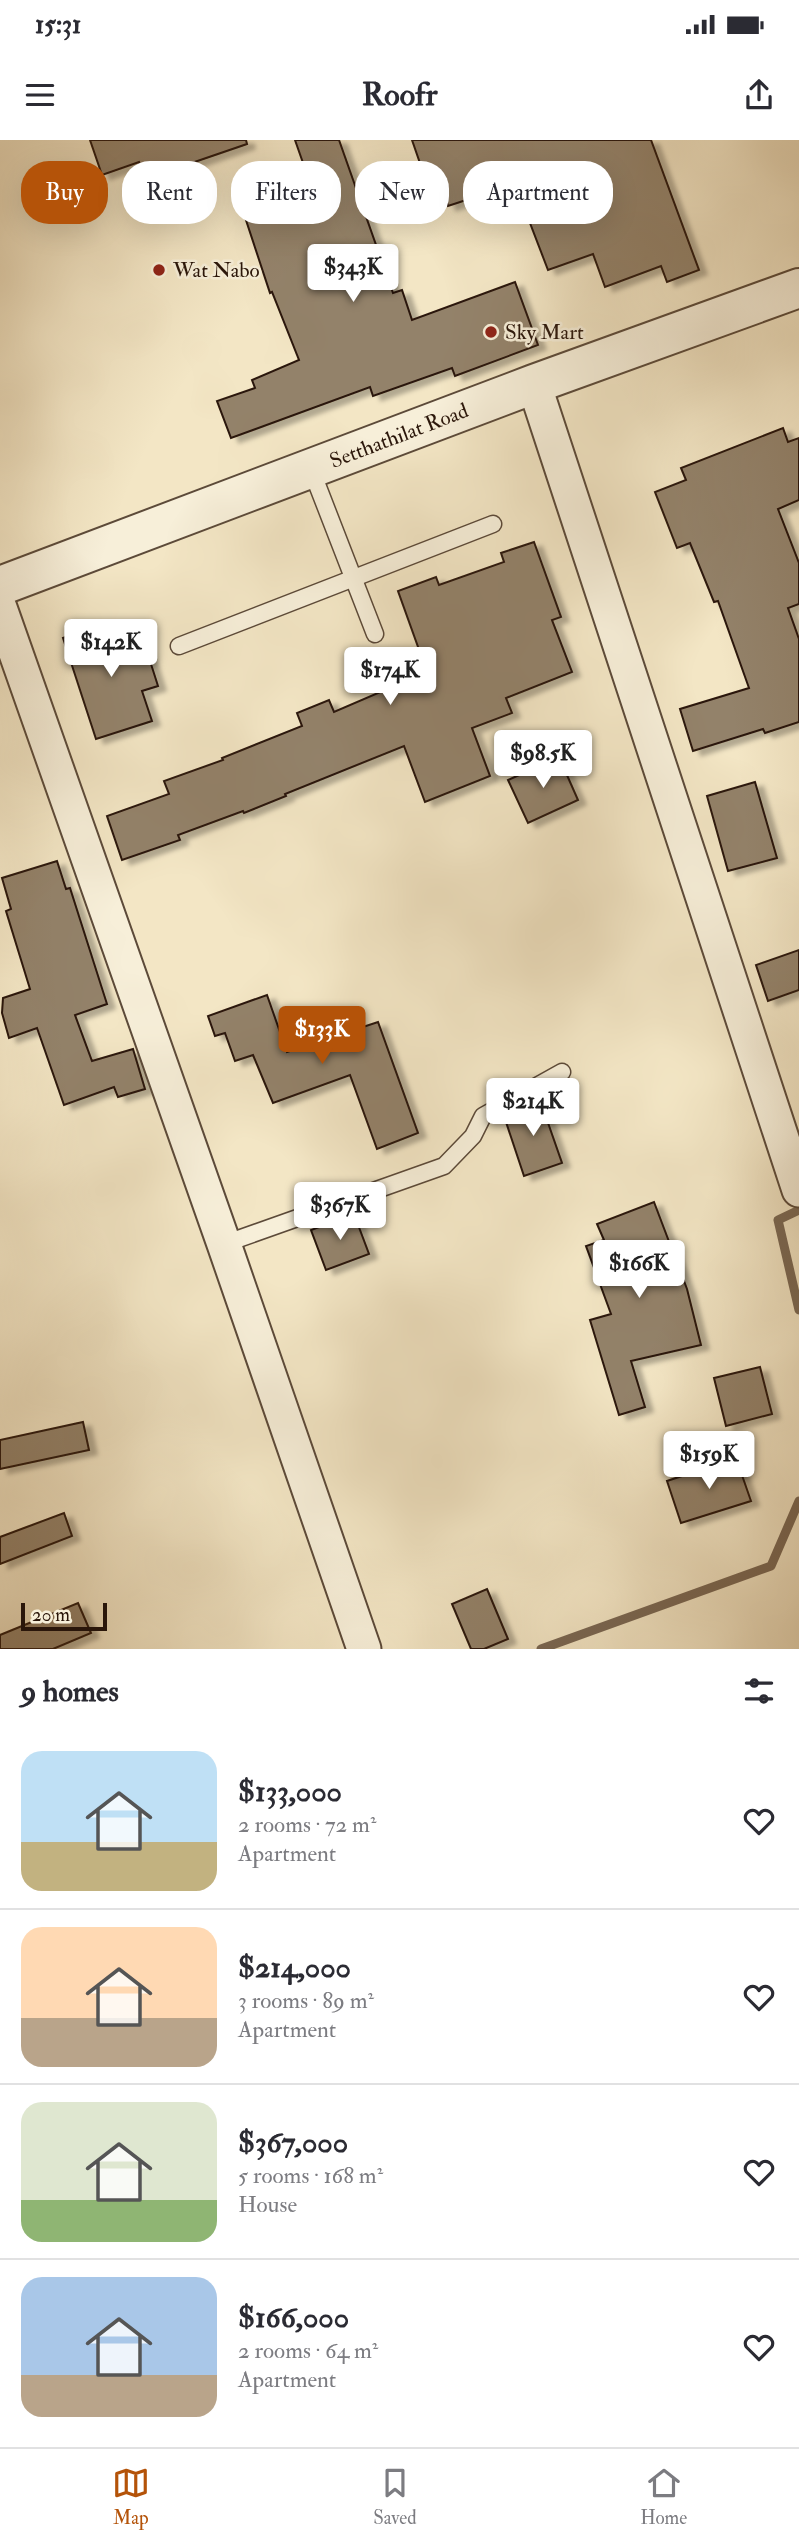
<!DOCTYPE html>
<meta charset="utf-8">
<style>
:root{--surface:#fff;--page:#f2f2f3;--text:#2b2b33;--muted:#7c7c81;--line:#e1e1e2;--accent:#b45309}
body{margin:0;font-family:"IM FELL Double Pica",serif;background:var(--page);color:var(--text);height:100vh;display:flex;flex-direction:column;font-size:26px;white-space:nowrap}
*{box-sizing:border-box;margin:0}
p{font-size:23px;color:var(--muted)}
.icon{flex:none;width:38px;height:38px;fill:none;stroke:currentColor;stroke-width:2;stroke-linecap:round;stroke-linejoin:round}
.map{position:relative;height:1509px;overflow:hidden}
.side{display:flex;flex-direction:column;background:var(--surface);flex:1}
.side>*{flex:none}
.top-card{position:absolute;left:21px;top:21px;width:758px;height:63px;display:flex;gap:14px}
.scale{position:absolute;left:21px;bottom:18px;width:86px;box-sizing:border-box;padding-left:7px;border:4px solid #2a160a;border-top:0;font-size:19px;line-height:24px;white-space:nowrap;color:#2a160a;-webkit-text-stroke:5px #f7efd9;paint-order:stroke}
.price{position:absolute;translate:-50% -60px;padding:0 16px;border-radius:7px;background:#fff;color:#222;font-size:23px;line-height:46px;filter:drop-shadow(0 2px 4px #0008)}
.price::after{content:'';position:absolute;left:50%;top:42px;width:21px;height:16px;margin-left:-10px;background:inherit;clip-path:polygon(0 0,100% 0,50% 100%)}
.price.current{background:var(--accent);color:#fff}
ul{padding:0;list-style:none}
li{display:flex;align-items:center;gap:21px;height:175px;padding:0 21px}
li+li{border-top:2px solid var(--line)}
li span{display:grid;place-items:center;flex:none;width:196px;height:140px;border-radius:21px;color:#555}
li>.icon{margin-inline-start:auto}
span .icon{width:84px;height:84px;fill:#fffc;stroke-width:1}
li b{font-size:30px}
h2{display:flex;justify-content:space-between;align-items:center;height:84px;padding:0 21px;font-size:30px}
.chip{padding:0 24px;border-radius:28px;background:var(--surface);box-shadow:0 7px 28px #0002;font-size:24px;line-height:63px}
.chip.current{background:var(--accent);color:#fff}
.status{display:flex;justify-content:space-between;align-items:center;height:49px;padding:0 35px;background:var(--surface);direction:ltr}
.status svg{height:19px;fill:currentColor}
header{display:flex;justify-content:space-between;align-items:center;height:91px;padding:0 21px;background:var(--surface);font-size:32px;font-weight:700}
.tabs{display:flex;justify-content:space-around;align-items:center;height:98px;border-top:2px solid var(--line);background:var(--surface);font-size:19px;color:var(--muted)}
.tabs a{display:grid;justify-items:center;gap:4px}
.tabs .current{color:var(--accent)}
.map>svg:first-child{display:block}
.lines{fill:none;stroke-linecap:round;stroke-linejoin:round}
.stream{stroke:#7a6854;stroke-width:9}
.building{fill:#93826b;stroke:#2a160a;stroke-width:2;filter:url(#shadow)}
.service-casing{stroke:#5c4a39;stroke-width:19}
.minor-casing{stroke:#5c4a39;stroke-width:37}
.tertiary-casing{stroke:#5c4a39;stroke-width:42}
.service{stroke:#f7efd9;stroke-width:16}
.minor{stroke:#f7efd9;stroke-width:33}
.tertiary{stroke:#f7efd9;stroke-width:38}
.poi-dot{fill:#8f2418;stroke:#f7efd9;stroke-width:2.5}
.labels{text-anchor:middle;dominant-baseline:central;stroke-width:5;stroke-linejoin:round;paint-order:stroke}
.poi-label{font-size:21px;fill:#2a160a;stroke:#f7efd9;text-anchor:start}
.street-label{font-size:21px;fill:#2a160a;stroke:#f7efd9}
</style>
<div class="status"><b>15:31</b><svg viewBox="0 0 49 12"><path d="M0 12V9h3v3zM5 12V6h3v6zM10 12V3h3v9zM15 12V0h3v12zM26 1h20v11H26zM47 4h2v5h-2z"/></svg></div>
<header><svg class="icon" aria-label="menu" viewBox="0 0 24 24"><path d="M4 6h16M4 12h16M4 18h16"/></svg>Roofr<svg class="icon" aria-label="share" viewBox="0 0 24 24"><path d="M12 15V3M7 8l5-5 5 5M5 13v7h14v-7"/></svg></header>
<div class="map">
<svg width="799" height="1509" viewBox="0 0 799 1509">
<defs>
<filter id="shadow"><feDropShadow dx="8" dy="4.5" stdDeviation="2" flood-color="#0004"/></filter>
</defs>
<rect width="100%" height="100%" fill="#f3e6c5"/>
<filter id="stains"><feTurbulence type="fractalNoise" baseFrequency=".00286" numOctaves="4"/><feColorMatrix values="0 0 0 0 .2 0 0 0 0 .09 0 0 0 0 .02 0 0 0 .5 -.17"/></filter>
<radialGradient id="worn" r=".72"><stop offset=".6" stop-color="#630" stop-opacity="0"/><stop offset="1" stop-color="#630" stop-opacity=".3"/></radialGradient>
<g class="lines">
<g class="stream">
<polyline points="799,1070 778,1080 799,1170"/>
<polyline points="541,1509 771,1426 799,1361"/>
</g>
</g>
<g class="building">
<polygon points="90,0 246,0 247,4 145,39 139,22 102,35"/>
<polygon points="295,0 339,0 393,153 402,150 412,180 515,142 538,205 455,236 452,228 373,256 370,247 231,298 217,261 255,248 252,240 299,220 272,152 270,153 240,62 309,40"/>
<polygon points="412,0 651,0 699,130 667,142 661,126 605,147 593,114 548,130 515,44 448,66 444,52 431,55"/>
<polygon points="783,288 788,302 799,298 799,360 778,369 799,423 799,464 788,468 799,499 799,582 765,593 763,589 693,611 680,569 749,548 718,461 714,462 690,403 677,408 655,352 686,340 681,328"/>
<polygon points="534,402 561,477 552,480 572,532 506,558 512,573 472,588 490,636 425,662 404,606 285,654 286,656 244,673 243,671 178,695 180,700 122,720 107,676 169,654 164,641 223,620 222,618 302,586 297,573 329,560 334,572 427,532 398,451 436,437 439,445 504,422 501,413"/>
<polygon points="115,481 124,509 144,502 158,546 142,551 152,581 96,599 63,498"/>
<polygon points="559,617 578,660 528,683 508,640"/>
<polygon points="755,642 777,718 728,731 707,656"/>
<polygon points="57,721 66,749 70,748 107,864 75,875 92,921 133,909 145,949 118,957 114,947 64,965 37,888 9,898 2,873 3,858 30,849 6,771 11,769 2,738"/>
<polygon points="799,810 799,850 768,861 756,825"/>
<polygon points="267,855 287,912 378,882 418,993 377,1009 350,935 273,963 253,915 235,921 225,893 215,896 208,876"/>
<polygon points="539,957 562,1023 524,1036 504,976"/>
<polygon points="654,1062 687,1149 701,1205 631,1221 645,1267 619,1275 590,1180 611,1174 586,1106 604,1100 597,1084"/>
<polygon points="354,1074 369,1114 326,1130 311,1090"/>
<polygon points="760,1227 772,1274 726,1286 714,1238"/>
<polygon points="83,1282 89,1310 0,1329 0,1300"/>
<polygon points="736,1318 751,1361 681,1383 667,1341"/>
<polygon points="64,1373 72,1396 0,1424 0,1397"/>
<polygon points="487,1449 508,1499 484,1509 471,1509 452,1464"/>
<polygon points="78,1463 91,1493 53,1509 0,1509 0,1495"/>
</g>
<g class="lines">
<defs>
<g id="service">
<polyline points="311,329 375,494"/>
<polyline points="179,506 493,384"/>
<polyline points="224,1104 444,1026 473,996 483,976 562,932"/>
</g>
<g id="minor">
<polyline points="534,244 799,1050"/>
<polyline points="0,468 224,1104 364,1509"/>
</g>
<polyline id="tertiary" points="0,446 534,244 799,148"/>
</defs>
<use href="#service" class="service-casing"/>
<use href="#minor" class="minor-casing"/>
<use href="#tertiary" class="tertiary-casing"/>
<use href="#service" class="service"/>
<use href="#minor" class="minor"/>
<use href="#tertiary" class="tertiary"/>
</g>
<g class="poi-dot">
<circle cx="159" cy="130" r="7"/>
<circle cx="491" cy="192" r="7"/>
</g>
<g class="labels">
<g class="poi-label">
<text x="173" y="130">Wat Nabo</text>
<text x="505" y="192">Sky Mart</text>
</g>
<g class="street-label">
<text transform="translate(399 296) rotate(-21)">Setthathilat Road</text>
</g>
</g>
<rect width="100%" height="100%" filter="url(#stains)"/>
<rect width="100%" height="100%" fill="url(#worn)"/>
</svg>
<div class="scale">20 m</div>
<b class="price" style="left:353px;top:164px">$343K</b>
<b class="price" style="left:111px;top:539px">$142K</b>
<b class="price" style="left:390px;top:567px">$174K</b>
<b class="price" style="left:543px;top:650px">$98.5K</b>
<b class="price current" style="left:322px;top:926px">$133K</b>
<b class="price" style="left:533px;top:998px">$214K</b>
<b class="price" style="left:340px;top:1102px">$367K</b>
<b class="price" style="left:639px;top:1160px">$166K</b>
<b class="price" style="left:709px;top:1351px">$159K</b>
<div class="top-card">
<a class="chip current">Buy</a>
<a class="chip">Rent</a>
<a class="chip">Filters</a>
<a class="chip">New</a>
<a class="chip">Apartment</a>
</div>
</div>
<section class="side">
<h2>9 homes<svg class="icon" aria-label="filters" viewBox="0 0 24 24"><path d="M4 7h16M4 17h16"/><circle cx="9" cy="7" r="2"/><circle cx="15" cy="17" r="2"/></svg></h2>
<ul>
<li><span style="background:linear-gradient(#bfe0f5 65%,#c2b280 0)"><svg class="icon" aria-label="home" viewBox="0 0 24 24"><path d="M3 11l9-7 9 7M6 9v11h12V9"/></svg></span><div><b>$133,000</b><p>2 rooms · 72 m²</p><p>Apartment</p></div><svg class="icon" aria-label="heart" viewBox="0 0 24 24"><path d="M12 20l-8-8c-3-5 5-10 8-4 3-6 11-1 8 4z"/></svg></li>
<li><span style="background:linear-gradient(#ffd9b3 65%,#b9a48a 0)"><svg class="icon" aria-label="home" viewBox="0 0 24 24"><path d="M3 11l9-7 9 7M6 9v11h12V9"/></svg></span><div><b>$214,000</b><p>3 rooms · 89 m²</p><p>Apartment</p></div><svg class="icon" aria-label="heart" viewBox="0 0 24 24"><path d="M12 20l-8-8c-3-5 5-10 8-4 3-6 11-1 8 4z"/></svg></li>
<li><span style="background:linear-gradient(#dfe7d0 70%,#8fb573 0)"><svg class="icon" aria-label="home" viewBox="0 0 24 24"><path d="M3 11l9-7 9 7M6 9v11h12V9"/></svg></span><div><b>$367,000</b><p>5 rooms · 168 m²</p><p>House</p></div><svg class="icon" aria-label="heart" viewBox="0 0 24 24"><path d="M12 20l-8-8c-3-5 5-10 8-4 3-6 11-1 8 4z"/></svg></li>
<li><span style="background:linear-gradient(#a9c7e8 70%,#b9a48a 0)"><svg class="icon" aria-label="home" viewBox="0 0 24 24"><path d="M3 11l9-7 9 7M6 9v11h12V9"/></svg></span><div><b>$166,000</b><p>2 rooms · 64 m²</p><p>Apartment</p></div><svg class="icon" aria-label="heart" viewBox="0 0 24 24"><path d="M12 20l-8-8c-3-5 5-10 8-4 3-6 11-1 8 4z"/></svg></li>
</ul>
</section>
<nav class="tabs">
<a class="current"><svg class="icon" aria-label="map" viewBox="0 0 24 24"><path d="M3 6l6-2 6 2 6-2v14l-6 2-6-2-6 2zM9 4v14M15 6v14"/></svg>Map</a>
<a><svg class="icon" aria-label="saved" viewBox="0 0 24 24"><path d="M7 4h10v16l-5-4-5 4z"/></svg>Saved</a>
<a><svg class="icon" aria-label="home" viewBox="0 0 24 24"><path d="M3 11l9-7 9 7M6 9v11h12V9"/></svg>Home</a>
</nav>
